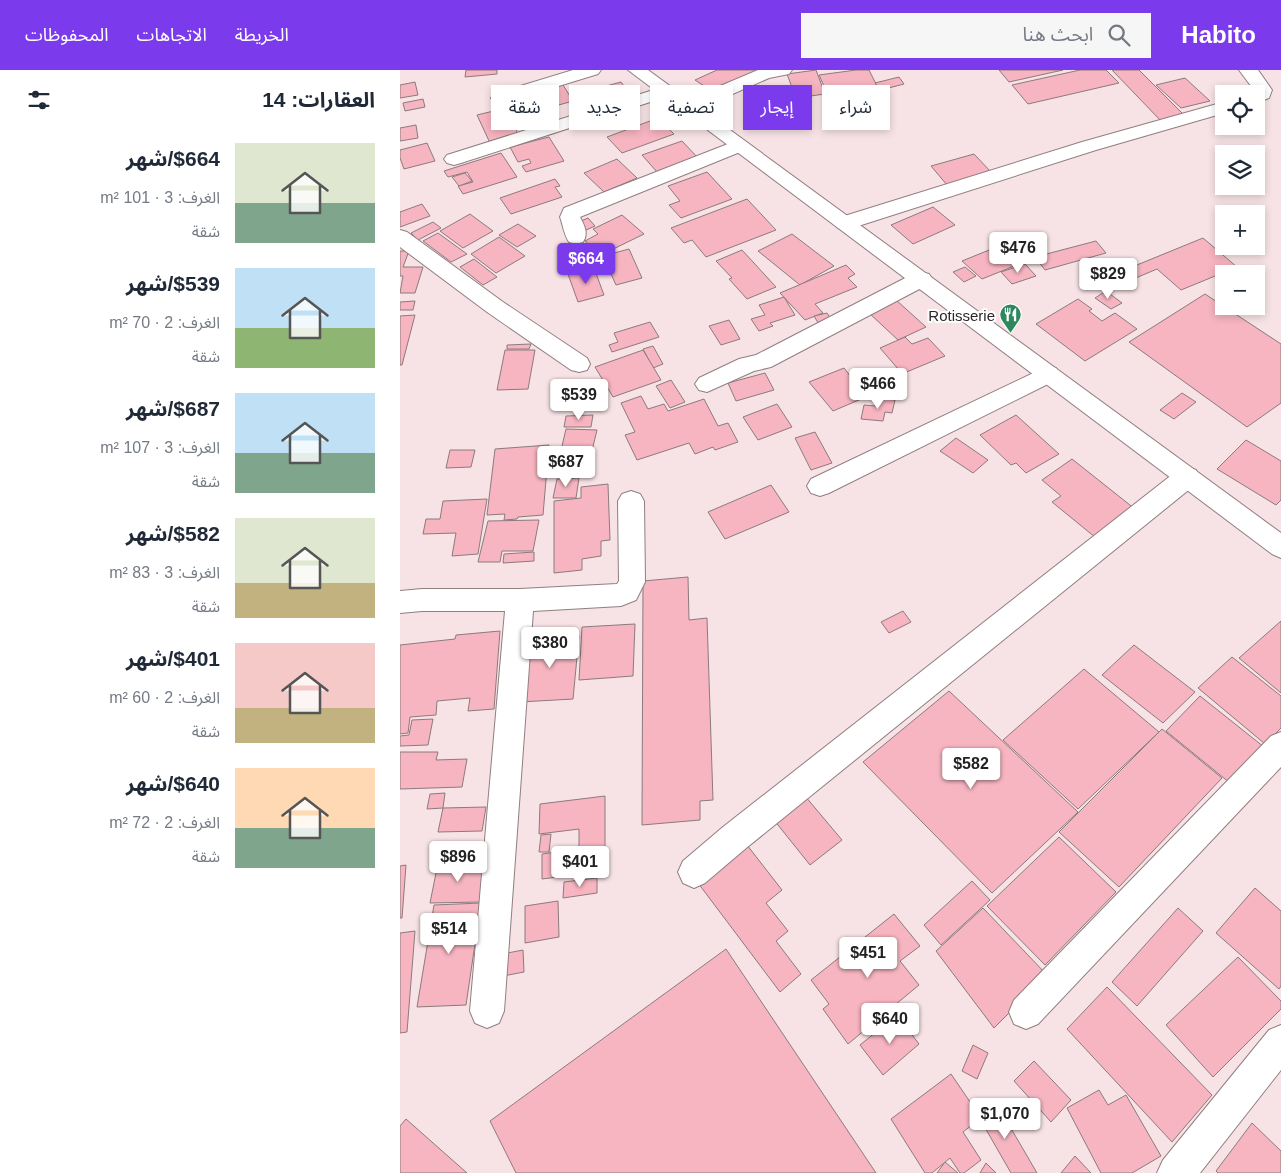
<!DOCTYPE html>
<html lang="ar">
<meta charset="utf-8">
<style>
:root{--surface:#fff;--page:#f6f6f7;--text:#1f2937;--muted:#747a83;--accent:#7c3aed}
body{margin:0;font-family:Arial,"Noto Sans Arabic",sans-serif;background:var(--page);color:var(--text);direction:rtl;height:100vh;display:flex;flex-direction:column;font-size:19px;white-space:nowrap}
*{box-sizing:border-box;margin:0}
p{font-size:16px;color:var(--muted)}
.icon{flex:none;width:28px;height:28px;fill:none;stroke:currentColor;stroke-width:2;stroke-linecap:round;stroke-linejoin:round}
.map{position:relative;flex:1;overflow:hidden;direction:ltr}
.panel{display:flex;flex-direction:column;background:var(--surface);width:400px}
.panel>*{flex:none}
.guide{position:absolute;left:15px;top:15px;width:475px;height:45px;direction:rtl;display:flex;gap:10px}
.tools{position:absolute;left:815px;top:15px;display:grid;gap:10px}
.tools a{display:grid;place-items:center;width:50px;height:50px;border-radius:0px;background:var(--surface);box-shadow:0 2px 8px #0003;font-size:25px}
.price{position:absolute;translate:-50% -42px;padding:0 11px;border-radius:5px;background:#fff;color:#222;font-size:16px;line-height:32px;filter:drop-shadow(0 1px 2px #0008)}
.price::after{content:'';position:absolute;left:50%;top:30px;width:15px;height:11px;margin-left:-8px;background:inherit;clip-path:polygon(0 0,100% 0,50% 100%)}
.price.on{background:var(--accent);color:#fff}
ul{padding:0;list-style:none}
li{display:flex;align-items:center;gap:15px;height:125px;padding:0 25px}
li span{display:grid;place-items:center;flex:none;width:140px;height:100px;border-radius:0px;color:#555}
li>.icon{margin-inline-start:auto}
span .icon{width:60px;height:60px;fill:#fffc;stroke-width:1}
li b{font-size:21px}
h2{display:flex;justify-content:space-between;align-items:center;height:60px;padding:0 25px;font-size:21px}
.pill{padding:0 18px;border-radius:0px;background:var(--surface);box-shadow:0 2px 8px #0003;font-size:18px;line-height:45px}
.pill.on{background:var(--accent);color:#fff}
header{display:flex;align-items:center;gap:30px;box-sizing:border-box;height:70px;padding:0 25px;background:var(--accent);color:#fff}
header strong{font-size:24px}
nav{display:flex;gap:28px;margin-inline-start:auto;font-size:18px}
.search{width:350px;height:45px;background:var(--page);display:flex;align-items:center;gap:12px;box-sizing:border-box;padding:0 18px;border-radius:0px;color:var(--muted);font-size:19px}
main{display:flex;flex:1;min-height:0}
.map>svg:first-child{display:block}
.building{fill:#f6b5c0;stroke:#8c7a7d}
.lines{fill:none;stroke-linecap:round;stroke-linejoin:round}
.minor-casing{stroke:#907e81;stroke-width:2}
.secondary-casing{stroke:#907e81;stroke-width:2}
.minor{fill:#fff;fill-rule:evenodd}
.secondary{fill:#fff;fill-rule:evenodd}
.labels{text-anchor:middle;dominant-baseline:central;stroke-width:4;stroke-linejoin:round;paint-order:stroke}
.poi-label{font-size:15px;fill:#2d2627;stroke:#fff;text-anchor:end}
</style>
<header>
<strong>Habito</strong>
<div class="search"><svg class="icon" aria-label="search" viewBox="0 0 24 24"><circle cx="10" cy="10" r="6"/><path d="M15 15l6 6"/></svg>ابحث هنا</div>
<nav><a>الخريطة</a><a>الاتجاهات</a><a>المحفوظات</a></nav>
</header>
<main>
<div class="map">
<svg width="881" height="1103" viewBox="0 0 881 1103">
<rect width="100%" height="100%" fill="#f7e3e5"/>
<g class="building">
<polygon points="66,0 97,0 97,4 65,7"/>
<polygon points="317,0 355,0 357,1 312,21 295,10"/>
<polygon points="416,0 425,24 396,28 387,4"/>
<polygon points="456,0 469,0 478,18 428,25 419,5"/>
<polygon points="599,0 663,0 609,12"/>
<polygon points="680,0 706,0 719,13 628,34 612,15"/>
<polygon points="712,0 739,0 784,45 761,51"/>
<polygon points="499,7 504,14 481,20 475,13"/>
<polygon points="785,8 810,31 781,38 756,15"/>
<polygon points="15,12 18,25 0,28 0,15"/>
<polygon points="221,12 233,28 189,41 177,24"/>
<polygon points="163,15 173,31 137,41 127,26"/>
<polygon points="23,29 25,37 5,41 3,33"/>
<polygon points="106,38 119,66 90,73 77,45"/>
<polygon points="258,48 274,64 222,83 207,67"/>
<polygon points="16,55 18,68 0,71 0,58"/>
<polygon points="149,67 164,91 126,102 122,96 131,93 129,89 118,92 110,77"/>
<polygon points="282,71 298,88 257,102 242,85"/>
<polygon points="27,73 35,91 4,99 0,88 0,80"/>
<polygon points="101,83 117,107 63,124 58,116 73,112 67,102 48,107 44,101"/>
<polygon points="574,84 591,102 547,115 531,96"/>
<polygon points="217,89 237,108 204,122 184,103"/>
<polygon points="307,102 332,129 281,148 269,135 280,131 268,116"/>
<polygon points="65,103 72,111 59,116 52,107"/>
<polygon points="155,109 160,116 155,117 162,127 111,144 100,128"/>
<polygon points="347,129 376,160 306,187 292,170 284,173 271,158"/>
<polygon points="22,134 30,146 0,157 0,142"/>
<polygon points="533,137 555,155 513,174 491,155"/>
<polygon points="70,144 93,161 63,178 40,161"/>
<polygon points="222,145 244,164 201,185 185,171 198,164 193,159"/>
<polygon points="188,148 195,156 184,161 176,153"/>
<polygon points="33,152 41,158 18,170 11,163"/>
<polygon points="118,154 136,166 117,177 99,165"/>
<polygon points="38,163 67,184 51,192 23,171"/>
<polygon points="392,164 434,196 400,215 358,181"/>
<polygon points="99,167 125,186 96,203 71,184"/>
<polygon points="803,168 837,197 781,220 757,199 731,210 726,205 736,200 732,197"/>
<polygon points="696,171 706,183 645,200 635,187"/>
<polygon points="604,174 624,192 582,209 562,191"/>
<polygon points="229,179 242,208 216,215 203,186"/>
<polygon points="342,180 376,217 347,229 329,209 332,208 316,191"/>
<polygon points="0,181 9,181 3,197 23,197 15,223 0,223 3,206 0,206"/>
<polygon points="74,189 97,207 83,215 60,197"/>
<polygon points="625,194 636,206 612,214 601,202"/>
<polygon points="446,195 455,204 448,208 457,217 415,234 423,243 405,250 380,223"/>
<polygon points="565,197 576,206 564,212 553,202"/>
<polygon points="194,198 204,225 178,232 168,204"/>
<polygon points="706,221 722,233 711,239 695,228"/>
<polygon points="805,224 881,274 881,333 847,357 729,272"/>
<polygon points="384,227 395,245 370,253 373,256 359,261 351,249 365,245 359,235"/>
<polygon points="678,229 692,239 689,241 702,251 715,243 737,259 685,291 636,254"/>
<polygon points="496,230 526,257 498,270 469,243"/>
<polygon points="15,231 13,240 0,240 0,232"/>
<polygon points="427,243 433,252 420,256 414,246"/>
<polygon points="15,245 2,295 0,295 0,246"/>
<polygon points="329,250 340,269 321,275 309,256"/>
<polygon points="250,252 259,267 212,282 209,275 218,272 214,263"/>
<polygon points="505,267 512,274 528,268 545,286 485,311 482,308 499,300 480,278"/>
<polygon points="131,274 129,279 107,279 107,275"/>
<polygon points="253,276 263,294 253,298 243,279"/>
<polygon points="105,280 135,280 128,319 97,320"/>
<polygon points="243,280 261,310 213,327 195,297"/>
<polygon points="444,298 452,308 464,303 480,321 433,341 409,312"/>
<polygon points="365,303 374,320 336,331 328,313"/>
<polygon points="271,310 285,332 270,338 256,316"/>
<polygon points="195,322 193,335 160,336 162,323"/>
<polygon points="782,323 796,332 774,349 760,340"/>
<polygon points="241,326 248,339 264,334 268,341 304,329 318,356 328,353 338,372 315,380 313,377 295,384 289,373 237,390 225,365 235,362 221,333"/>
<polygon points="477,328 495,330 492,343 485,342 483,351 461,349 464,335 475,336"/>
<polygon points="377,334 392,357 358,370 343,347"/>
<polygon points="193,345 191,357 164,357 166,346"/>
<polygon points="616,345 659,384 626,403 616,393 611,395 580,365"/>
<polygon points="166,359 197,360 189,393 158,393"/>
<polygon points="415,362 432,393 411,400 395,368"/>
<polygon points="556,368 588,390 573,403 540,381"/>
<polygon points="846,370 881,391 881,430 876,435 817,399"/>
<polygon points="149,375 143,445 118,447 117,449 104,450 105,444 87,445 95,379"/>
<polygon points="50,380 75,380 71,397 46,398"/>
<polygon points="672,389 740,443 701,472 652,432 661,426 642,410"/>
<polygon points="179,408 176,428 153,428 157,409"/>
<polygon points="208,414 210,470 201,471 201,486 182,489 182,500 154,503 154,431 181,428 181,417"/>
<polygon points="371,415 389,442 325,469 308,442"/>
<polygon points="87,429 78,484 52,486 56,463 23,464 26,449 40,449 43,431"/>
<polygon points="139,450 133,481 102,481 100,492 78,492 88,451"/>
<polygon points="134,482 134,491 103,493 104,484"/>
<polygon points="288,507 289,550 307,548 313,730 300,731 300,750 242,755 243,511"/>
<polygon points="503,541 511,552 489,563 481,552"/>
<polygon points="881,551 881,623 839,588"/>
<polygon points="235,554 233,606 179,610 182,557"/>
<polygon points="100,561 94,639 68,641 70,628 37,631 36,645 10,647 8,663 0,664 0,575 55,569 56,565"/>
<polygon points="179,566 173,629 120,632 128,568"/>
<polygon points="734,575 795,622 763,653 702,605"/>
<polygon points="832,587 881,626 881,658 865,674 798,618"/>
<polygon points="684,599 759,662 678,739 603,670"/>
<polygon points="549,621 678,742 592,823 463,692"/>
<polygon points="800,626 864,677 830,713 766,661"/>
<polygon points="33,649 28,675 0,676 0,666 9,665 12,650"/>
<polygon points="762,659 822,708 719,817 659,762"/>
<polygon points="0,682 38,682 36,690 67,689 62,717 0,719"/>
<polygon points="45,723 43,738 27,739 30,724"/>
<polygon points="205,726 205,801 142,809 142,784 179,779 179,759 139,764 140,734"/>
<polygon points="405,726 442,770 410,795 374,750"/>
<polygon points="86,737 82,761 38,762 43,738"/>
<polygon points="151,764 149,782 139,782 141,765"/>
<polygon points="659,767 716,822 645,895 587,836"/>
<polygon points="347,775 382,820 366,833 388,861 376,871 401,904 380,922 298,813"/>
<polygon points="86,792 80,832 30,833 38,793"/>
<polygon points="6,795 2,848 0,848 0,796"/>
<polygon points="197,808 197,823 163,828 164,812"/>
<polygon points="572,811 590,830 541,875 524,855"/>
<polygon points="855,818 881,841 881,916 879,919 816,863"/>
<polygon points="158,831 159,867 125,873 125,836"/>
<polygon points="81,833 66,935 17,937 34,835"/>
<polygon points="583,838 647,905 594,958 536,881"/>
<polygon points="778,838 803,861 737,936 712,912"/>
<polygon points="494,844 520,876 500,891 519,915 448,974 423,939 429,934 411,910"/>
<polygon points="15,861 7,962 0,963 0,863"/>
<polygon points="326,879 476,1103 116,1103 90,1051"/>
<polygon points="123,880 124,902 98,907 97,885"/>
<polygon points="838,887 881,931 881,939 813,1007 766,955"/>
<polygon points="707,917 812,1025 772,1072 667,959"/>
<polygon points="497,945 519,974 483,1005 460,975"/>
<polygon points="573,975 588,983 577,1009 562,1001"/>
<polygon points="634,991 671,1030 651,1052 614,1011"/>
<polygon points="551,1004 581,1048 563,1062 581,1090 564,1103 560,1103 550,1088 532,1103 525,1103 491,1049"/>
<polygon points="699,1020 708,1035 726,1025 761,1086 732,1103 701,1103 667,1038"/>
<polygon points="595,1031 637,1103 611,1103 576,1042"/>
<polygon points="6,1049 67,1103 0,1103 0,1056"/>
<polygon points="852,1053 881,1081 881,1103 818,1103 816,1101"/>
<polygon points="675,1086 691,1103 661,1103"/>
<polygon points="545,1092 558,1103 537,1103"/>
<polygon points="586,1093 596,1103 580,1103"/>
</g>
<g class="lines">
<defs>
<g id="minor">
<polygon points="173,0 201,0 198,4 106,32 100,33 94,32 91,28 94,24"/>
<polygon points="358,0 392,0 389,4 369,8 294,41 287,43 280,41 278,37 280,33"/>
<polygon points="839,0 858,0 872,20 869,28 856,33 856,24 850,24 854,20"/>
<polygon points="266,16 272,17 275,21 272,25 61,93 54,95 47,93 44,89 47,85"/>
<polygon points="824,32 824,43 696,80 452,158 445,159 438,158 435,153 438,148 682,72"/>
<path d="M338 70 345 72 348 76 345 80 180 147C184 155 189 163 183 172L176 174 169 172C164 165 163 155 160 147L164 138Z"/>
<polygon points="0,160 7,162 103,232 187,288 190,294 187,300 179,302 171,300 87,242 0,177"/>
<polygon points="521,202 529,204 532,209 529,214 371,297 354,301 307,322 299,320 295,314 299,308 339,289 356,285 513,204"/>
<polygon points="648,296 656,298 660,304 656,310 429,423 420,426 411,423 407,416 411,409"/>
<polygon points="787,397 796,400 799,407 796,414 345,779 305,813 294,818 283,813 278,802 283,791 323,757 778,400"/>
<polygon points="231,421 240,424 244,431 245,512 236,530 221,536 133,541 104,941 99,953 87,958 75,953 70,941 105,541 22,541 0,543 0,521 22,519 120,519 217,514 219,511 218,431 222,424"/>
<polygon points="881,662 881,697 638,954 626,959 614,954 609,942 614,930 871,666"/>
<polygon points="881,955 881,1000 800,1103 757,1103 763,1090 869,960"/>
</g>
<polygon id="secondary" points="228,0 248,0 881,463 881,488 872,484"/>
</defs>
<use href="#minor" class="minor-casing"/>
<use href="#secondary" class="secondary-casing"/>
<use href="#minor" class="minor"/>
<use href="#secondary" class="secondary"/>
</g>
<defs>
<symbol id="restaurant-pin" viewBox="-11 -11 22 30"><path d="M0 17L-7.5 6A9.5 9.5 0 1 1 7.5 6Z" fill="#2e885d" stroke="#fff"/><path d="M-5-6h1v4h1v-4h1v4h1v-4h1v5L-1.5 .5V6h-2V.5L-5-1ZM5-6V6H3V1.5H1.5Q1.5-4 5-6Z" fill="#fff"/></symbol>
</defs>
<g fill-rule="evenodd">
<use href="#restaurant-pin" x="598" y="232" width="25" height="34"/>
</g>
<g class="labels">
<g class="poi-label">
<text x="595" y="245">Rotisserie</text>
</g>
</g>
</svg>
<div class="tools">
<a><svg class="icon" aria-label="locate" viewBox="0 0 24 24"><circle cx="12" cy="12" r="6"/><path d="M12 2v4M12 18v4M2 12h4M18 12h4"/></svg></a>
<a><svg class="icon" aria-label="layers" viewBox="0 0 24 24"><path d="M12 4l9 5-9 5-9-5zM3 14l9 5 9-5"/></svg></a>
<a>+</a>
<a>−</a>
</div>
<b class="price" style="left:618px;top:204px">$476</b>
<b class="price on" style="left:186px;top:215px">$664</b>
<b class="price" style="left:708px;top:230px">$829</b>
<b class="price" style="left:478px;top:340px">$466</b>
<b class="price" style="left:179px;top:351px">$539</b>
<b class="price" style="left:166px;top:418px">$687</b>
<b class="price" style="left:150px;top:599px">$380</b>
<b class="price" style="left:571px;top:720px">$582</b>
<b class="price" style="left:58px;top:813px">$896</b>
<b class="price" style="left:180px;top:818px">$401</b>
<b class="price" style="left:49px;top:885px">$514</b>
<b class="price" style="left:468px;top:909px">$451</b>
<b class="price" style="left:490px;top:975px">$640</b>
<b class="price" style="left:605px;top:1070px">$1,070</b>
<div class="guide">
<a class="pill">شراء</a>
<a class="pill on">إيجار</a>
<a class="pill">تصفية</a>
<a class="pill">جديد</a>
<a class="pill">شقة</a>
</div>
</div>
<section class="panel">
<h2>العقارات: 14<svg class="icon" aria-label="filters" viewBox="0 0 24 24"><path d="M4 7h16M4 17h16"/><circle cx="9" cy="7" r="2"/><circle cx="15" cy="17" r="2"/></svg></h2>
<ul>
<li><span style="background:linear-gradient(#dfe7d0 60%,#7fa58c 0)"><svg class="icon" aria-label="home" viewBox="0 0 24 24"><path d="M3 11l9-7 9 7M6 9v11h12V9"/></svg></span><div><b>$664/شهر</b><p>الغرف: 3 · 101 m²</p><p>شقة</p></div></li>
<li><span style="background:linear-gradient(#bfe0f5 60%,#8fb573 0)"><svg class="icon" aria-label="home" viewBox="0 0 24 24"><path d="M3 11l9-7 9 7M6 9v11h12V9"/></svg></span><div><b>$539/شهر</b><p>الغرف: 2 · 70 m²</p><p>شقة</p></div></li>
<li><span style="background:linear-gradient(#bfe0f5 60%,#7fa58c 0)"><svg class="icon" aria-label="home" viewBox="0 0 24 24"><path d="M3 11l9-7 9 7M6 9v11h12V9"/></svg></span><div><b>$687/شهر</b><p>الغرف: 3 · 107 m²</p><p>شقة</p></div></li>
<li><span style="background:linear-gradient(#dfe7d0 65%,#c2b280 0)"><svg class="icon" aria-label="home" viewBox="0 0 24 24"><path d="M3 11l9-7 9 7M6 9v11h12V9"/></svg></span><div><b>$582/شهر</b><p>الغرف: 3 · 83 m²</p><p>شقة</p></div></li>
<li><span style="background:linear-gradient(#f6c9c9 65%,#c2b280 0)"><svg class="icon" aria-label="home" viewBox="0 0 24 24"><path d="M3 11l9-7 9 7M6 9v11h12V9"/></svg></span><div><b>$401/شهر</b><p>الغرف: 2 · 60 m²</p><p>شقة</p></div></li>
<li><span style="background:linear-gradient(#ffd9b3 60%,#7fa58c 0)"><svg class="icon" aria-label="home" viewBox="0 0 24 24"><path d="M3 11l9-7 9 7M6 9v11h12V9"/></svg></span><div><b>$640/شهر</b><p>الغرف: 2 · 72 m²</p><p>شقة</p></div></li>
</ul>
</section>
</main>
